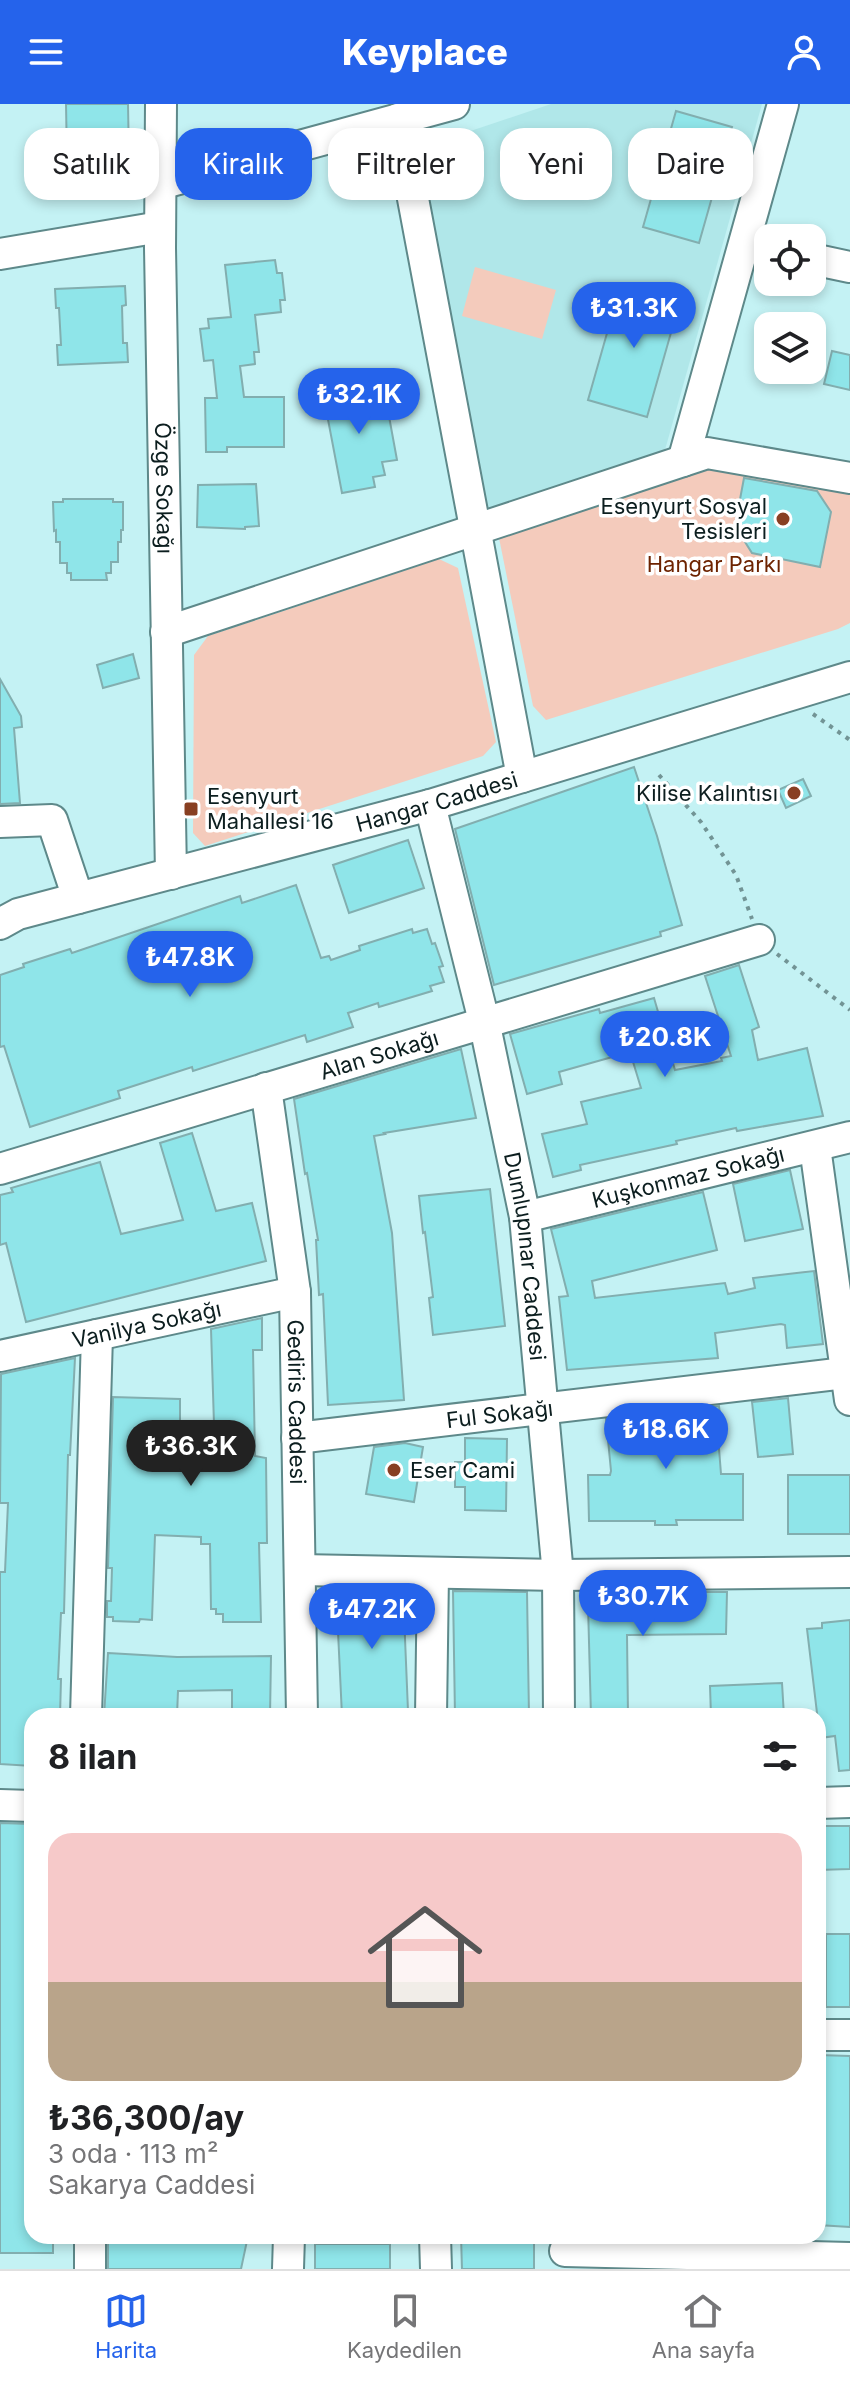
<!DOCTYPE html>
<html lang="tr">
<meta charset="utf-8">
<style>
:root{--surface:#fff;--page:#f6f6f6;--text:#202124;--muted:#757577;--line:#e0e0e0;--accent:#2563eb}
body{margin:0;font-family:Inter,sans-serif;background:var(--page);color:var(--text);height:100vh;display:flex;flex-direction:column;font-size:30px;white-space:nowrap}
*{box-sizing:border-box;margin:0}
p{font-size:26px;color:var(--muted)}
.icon{flex:none;width:44px;height:44px;fill:none;stroke:currentColor;stroke-width:2;stroke-linecap:round;stroke-linejoin:round}
.map{position:relative;flex:1;overflow:hidden}
.sheet{position:absolute;left:24px;top:1604px;width:802px;height:536px;display:flex;flex-direction:column;background:var(--surface);border-radius:24px;box-shadow:0 4px 12px #0003}
.sheet>*{flex:none}
.banner{position:absolute;left:24px;top:24px;width:802px;height:72px;display:flex;gap:16px}
.buttons{position:absolute;left:754px;top:120px;display:grid;gap:16px}
.buttons a{display:grid;place-items:center;width:72px;height:72px;border-radius:16px;background:var(--surface);box-shadow:0 4px 12px #0003;font-size:40px}
.price{position:absolute;translate:-50% -68px;padding:0 18px;border-radius:28px;background:var(--accent);color:#fff;font-size:26px;line-height:52px;filter:drop-shadow(0 2px 4px #0008)}
.price::after{content:'';position:absolute;left:50%;top:48px;width:24px;height:18px;margin-left:-12px;background:inherit;clip-path:polygon(0 0,100% 0,50% 100%)}
.price.selected{background:#222;color:#fff}
ul{padding:0;list-style:none}
li{display:grid;align-content:center;gap:16px;height:424px;padding:0 24px}
li+li{border-top:2px solid var(--line)}
li span{display:grid;place-items:center;height:248px;border-radius:24px;color:#555}
li>.icon{margin-inline-start:auto}
span .icon{width:144px;height:144px;fill:#fffc;stroke-width:1}
li b{font-size:34px}
h2{display:flex;justify-content:space-between;align-items:center;height:96px;padding:0 24px;font-size:34px}
.chip{padding:0 28px;border-radius:24px;background:var(--surface);box-shadow:0 4px 12px #0003;font-size:28px;line-height:72px}
.chip.selected{background:var(--accent);color:#fff}
header{display:flex;justify-content:space-between;align-items:center;height:104px;padding:0 24px;background:var(--accent);color:#fff;font-size:36px;font-weight:800}
.tabs{display:flex;justify-content:space-around;align-items:center;height:112px;border-top:2px solid var(--line);background:var(--surface);font-size:22px;color:var(--muted)}
.tabs a{display:grid;justify-items:center;gap:4px}
.tabs .selected{color:var(--accent)}
.map>svg:first-child{display:block}
.built{fill:#b0e7e9}
.green{fill:#f4cbbc}
.building{fill:#8fe5e9;stroke:#82aeaf;stroke-width:2}
.lines{fill:none;stroke-linecap:round;stroke-linejoin:round}
.minor-casing{stroke:#5e898a;stroke-width:34}
.path{stroke:#729495;stroke-width:4;stroke-dasharray:4 6;stroke-linecap:butt}
.minor{stroke:#fff;stroke-width:30}
.poi-dot{fill:#883f22;stroke:#fff;stroke-width:3}
.labels{text-anchor:middle;dominant-baseline:central;stroke-width:7;stroke-linejoin:round;paint-order:stroke}
.street-label{font-size:22px;fill:#0c1e1f;stroke:#fff}
.poi-label{font-size:22px;fill:#0c1e1f;stroke:#fff;text-anchor:end}
.park-label{font-size:22px;fill:#6d2300;stroke:#fff}
</style>
<header><svg class="icon" aria-label="menu" viewBox="0 0 24 24"><path d="M4 6h16M4 12h16M4 18h16"/></svg>Keyplace<svg class="icon" aria-label="person" viewBox="0 0 24 24"><circle cx="12" cy="8" r="4"/><path d="M4 21q1-7 8-7t8 7"/></svg></header>
<div class="map">
<svg width="850" height="2165" viewBox="0 0 850 2165">
<rect width="100%" height="100%" fill="#c4f2f4"/>
<polygon class="built" points="551,0 762,0 665,346 478,408 420,44"/>
<g class="green">
<polygon points="475,163 556,186 542,235 462,212"/>
<polygon points="708,358 850,380 850,519 838,525 546,616 533,602 498,429"/>
<polygon points="439,455 458,464 496,638 483,652 205,742 193,729 194,551 208,532"/>
</g>
<g class="building">
<polygon points="66,0 128,0 129,56 118,56 118,60 77,61 77,57 67,57"/>
<polygon points="676,7 732,23 699,139 643,123"/>
<polygon points="275,156 277,169 282,169 285,196 280,196 281,208 255,211 259,248 254,248 255,260 240,262 244,293 284,293 284,343 227,343 227,348 206,348 205,294 217,294 213,256 204,257 200,225 209,224 208,215 231,213 225,161"/>
<polygon points="621,180 680,197 647,313 588,296"/>
<polygon points="125,182 126,201 122,202 123,239 127,239 128,258 58,261 57,241 61,241 59,204 56,204 55,185"/>
<polygon points="832,247 850,251 850,286 824,280"/>
<polygon points="355,278 357,288 369,286 371,299 386,296 397,356 382,358 385,371 373,373 375,383 342,389 322,284"/>
<polygon points="744,374 817,387 831,408 820,463 752,449 735,422"/>
<polygon points="256,380 259,422 245,423 245,425 197,423 198,381"/>
<polygon points="63,395 113,395 113,398 123,398 123,426 121,426 121,438 118,438 118,458 111,458 111,469 106,469 107,476 71,476 71,469 67,469 67,459 60,459 60,438 56,438 56,426 54,427 53,398 63,398"/>
<polygon points="133,550 139,574 103,584 97,561"/>
<polygon points="0,575 21,612 22,623 14,624 20,699 0,700"/>
<polygon points="634,663 657,732 682,821 660,828 661,832 494,881 455,725"/>
<polygon points="803,675 811,692 786,704 778,686"/>
<polygon points="408,736 424,784 349,809 333,761"/>
<polygon points="296,781 321,854 329,852 331,856 360,846 359,842 412,825 413,829 427,825 432,840 435,839 443,862 439,863 444,878 430,882 432,887 379,903 378,899 348,909 353,923 307,938 305,931 193,967 192,963 118,987 120,994 30,1023 4,942 0,943 0,871 24,863 23,860 70,845 72,849 240,792 242,799"/>
<polygon points="739,861 759,923 752,926 758,956 807,944 823,1012 737,1027 736,1024 676,1037 677,1040 580,1061 581,1066 553,1073 542,1030 587,1020 581,998 641,984 630,948 559,968 562,980 527,990 510,930 599,905 600,909 654,894 675,966 722,957 721,954 731,952 705,872"/>
<polygon points="461,945 476,1014 384,1029 385,1030 374,1032 392,1129 404,1296 328,1301 323,1190 319,1191 316,1136 318,1136 307,1069 305,1070 294,995"/>
<polygon points="192,1029 216,1107 252,1099 266,1157 26,1218 6,1139 0,1141 0,1091 13,1088 11,1084 100,1058 121,1130 183,1116 160,1039"/>
<polygon points="790,1066 803,1125 745,1137 733,1080"/>
<polygon points="490,1085 505,1222 433,1231 429,1194 433,1193 425,1128 423,1129 419,1092"/>
<polygon points="703,1088 717,1146 592,1177 595,1194 725,1179 728,1190 755,1184 753,1174 814,1167 823,1240 787,1244 785,1221 781,1220 715,1229 718,1254 567,1266 559,1193 568,1192 551,1125"/>
<polygon points="262,1214 262,1246 253,1246 255,1352 266,1354 267,1439 259,1439 261,1518 223,1518 223,1510 216,1510 216,1505 211,1505 210,1440 201,1440 201,1433 155,1431 152,1516 140,1515 139,1518 113,1517 113,1513 107,1513 107,1497 111,1497 112,1464 108,1464 113,1293 180,1295 180,1355 212,1355 212,1352 215,1352 211,1225"/>
<polygon points="75,1254 70,1351 68,1351 64,1509 61,1509 58,1575 61,1575 60,1612 32,1612 32,1662 0,1660 0,1468 5,1468 8,1399 0,1399 1,1270"/>
<polygon points="788,1294 793,1350 758,1353 752,1298"/>
<polygon points="719,1302 722,1332 718,1332 721,1370 743,1370 743,1416 676,1416 677,1421 655,1421 655,1417 589,1417 588,1371 610,1371 611,1367 606,1315"/>
<polygon points="465,1334 507,1335 506,1407 465,1406 465,1383 455,1383 455,1358 465,1358"/>
<polygon points="405,1339 423,1343 414,1398 366,1390 374,1343"/>
<rect x="788" y="1371" width="62" height="59"/>
<polygon points="336,1485 403,1486 408,1607 342,1612"/>
<polygon points="453,1487 527,1488 529,1612 455,1612"/>
<polygon points="657,1488 727,1488 726,1530 627,1531 628,1612 591,1612 588,1501 657,1500"/>
<polygon points="850,1516 850,1666 839,1667 835,1632 820,1634 807,1525 822,1524 822,1519"/>
<polygon points="108,1549 177,1553 271,1552 270,1612 232,1612 232,1586 178,1587 177,1612 104,1612"/>
<polygon points="782,1579 784,1612 711,1612 710,1582"/>
<polygon points="0,1719 32,1720 32,2132 53,2132 53,2149 0,2149"/>
<polygon points="818,1722 850,1722 850,1765 818,1766"/>
<rect x="826" y="1830" width="24" height="73"/>
<polygon points="818,1951 850,1952 850,2123 818,2121"/>
<polygon points="108,2132 248,2132 241,2165 108,2165"/>
<polygon points="461,2132 534,2132 534,2165 462,2165"/>
<rect x="315" y="2140" width="75" height="25"/>
</g>
<g class="lines">
<defs>
<g id="minor">
<path id="s1" d="M161 0 160 144 171 770"/>
<polyline points="398,15 522,673"/>
<polyline points="160,80 454,0"/>
<polyline points="0,150 160,123"/>
<polyline points="812,155 850,163"/>
<polyline points="683,357 783,0"/>
<polyline points="166,528 707,349 850,374"/>
<path id="s2" d="M430 701 484 917 525 1113 558 1471 559 1612"/>
<polyline points="0,718 52,716 78,794"/>
<path id="s3" d="M0 820 18 810 430 701 850 573"/>
<path id="s4" d="M266 984 295 1188 302 1612"/>
<polyline points="815,1043 850,1296"/>
<path id="s5" d="M0 1065 759 836"/>
<path id="s6" d="M525 1113 850 1033"/>
<path id="s7" d="M0 1252 295 1188"/>
<path id="s8" d="M297 1334 845 1269"/>
<polyline points="300,1466 558,1471 850,1468"/>
<polyline points="86,1612 97,1231"/>
<polyline points="431,1612 433,1469"/>
<polyline points="818,1699 850,1698"/>
<polyline points="0,1701 32,1702"/>
<polyline points="818,1931 850,1931"/>
<polyline points="90,2132 90,2165"/>
<polyline points="435,2132 436,2165"/>
<polyline points="565,2147 850,2154"/>
<polyline points="288,2165 289,2132"/>
</g>
</defs>
<use href="#minor" class="minor-casing"/>
<g class="path">
<polyline points="813,610 850,636"/>
<polyline points="659,671 701,718 736,771 752,815"/>
<polyline points="777,850 850,906"/>
</g>
<use href="#minor" class="minor"/>
</g>
<g class="poi-dot">
<circle cx="783" cy="415" r="8"/>
<circle cx="794" cy="689" r="8"/>
<rect x="183" y="697" width="16" height="16" rx="4"/>
<circle cx="394" cy="1366" r="8"/>
</g>
<g class="labels">
<g class="street-label">
<text stroke="none"><textPath href="#s1" startOffset="384">Özge Sokağı</textPath></text>
<text stroke="none"><textPath href="#s3" startOffset="454">Hangar Caddesi</textPath></text>
<text stroke="none"><textPath href="#s5" startOffset="396">Alan Sokağı</textPath></text>
<text stroke="none"><textPath href="#s6" startOffset="168">Kuşkonmaz Sokağı</textPath></text>
<text stroke="none"><textPath href="#s2" startOffset="462">Dumlupınar Caddesi</textPath></text>
<text stroke="none"><textPath href="#s7" startOffset="150">Vanilya Sokağı</textPath></text>
<text stroke="none"><textPath href="#s4" startOffset="316">Gediris Caddesi</textPath></text>
<text stroke="none"><textPath href="#s8" startOffset="204">Ful Sokağı</textPath></text>
</g>
<g class="poi-label">
<text x="767" y="402">Esenyurt Sosyal<tspan x="767" dy="25">Tesisleri</tspan></text>
<text x="778" y="689">Kilise Kalıntısı</text>
<text x="207" y="692" text-anchor="start">Esenyurt<tspan x="207" dy="25">Mahallesi 16</tspan></text>
<text x="410" y="1366" text-anchor="start">Eser Cami</text>
</g>
<g class="park-label">
<text x="714" y="460">Hangar Parkı</text>
</g>
</g>
</svg>
<div class="buttons">
<a><svg class="icon" aria-label="locate" viewBox="0 0 24 24"><circle cx="12" cy="12" r="6"/><path d="M12 2v4M12 18v4M2 12h4M18 12h4"/></svg></a>
<a><svg class="icon" aria-label="layers" viewBox="0 0 24 24"><path d="M12 4l9 5-9 5-9-5zM3 14l9 5 9-5"/></svg></a>
</div>
<b class="price" style="left:634px;top:246px">₺31.3K</b>
<b class="price" style="left:359px;top:332px">₺32.1K</b>
<b class="price" style="left:190px;top:895px">₺47.8K</b>
<b class="price" style="left:665px;top:975px">₺20.8K</b>
<b class="price" style="left:666px;top:1367px">₺18.6K</b>
<b class="price selected" style="left:191px;top:1384px">₺36.3K</b>
<b class="price" style="left:643px;top:1534px">₺30.7K</b>
<b class="price" style="left:372px;top:1547px">₺47.2K</b>
<div class="banner">
<a class="chip">Satılık</a>
<a class="chip selected">Kiralık</a>
<a class="chip">Filtreler</a>
<a class="chip">Yeni</a>
<a class="chip">Daire</a>
</div>
<section class="sheet">
<h2>8 ilan<svg class="icon" aria-label="filters" viewBox="0 0 24 24"><path d="M4 7h16M4 17h16"/><circle cx="9" cy="7" r="2"/><circle cx="15" cy="17" r="2"/></svg></h2>
<ul>
<li><span style="background:linear-gradient(#f6c9c9 60%,#b9a48a 0)"><svg class="icon" aria-label="home" viewBox="0 0 24 24"><path d="M3 11l9-7 9 7M6 9v11h12V9"/></svg></span><div><b>₺36,300/ay</b><p>3 oda · 113 m²</p><p>Sakarya Caddesi</p></div></li>
</ul>
</section>
</div>
<nav class="tabs">
<a class="selected"><svg class="icon" aria-label="map" viewBox="0 0 24 24"><path d="M3 6l6-2 6 2 6-2v14l-6 2-6-2-6 2zM9 4v14M15 6v14"/></svg>Harita</a>
<a><svg class="icon" aria-label="saved" viewBox="0 0 24 24"><path d="M7 4h10v16l-5-4-5 4z"/></svg>Kaydedilen</a>
<a><svg class="icon" aria-label="home" viewBox="0 0 24 24"><path d="M3 11l9-7 9 7M6 9v11h12V9"/></svg>Ana sayfa</a>
</nav>
